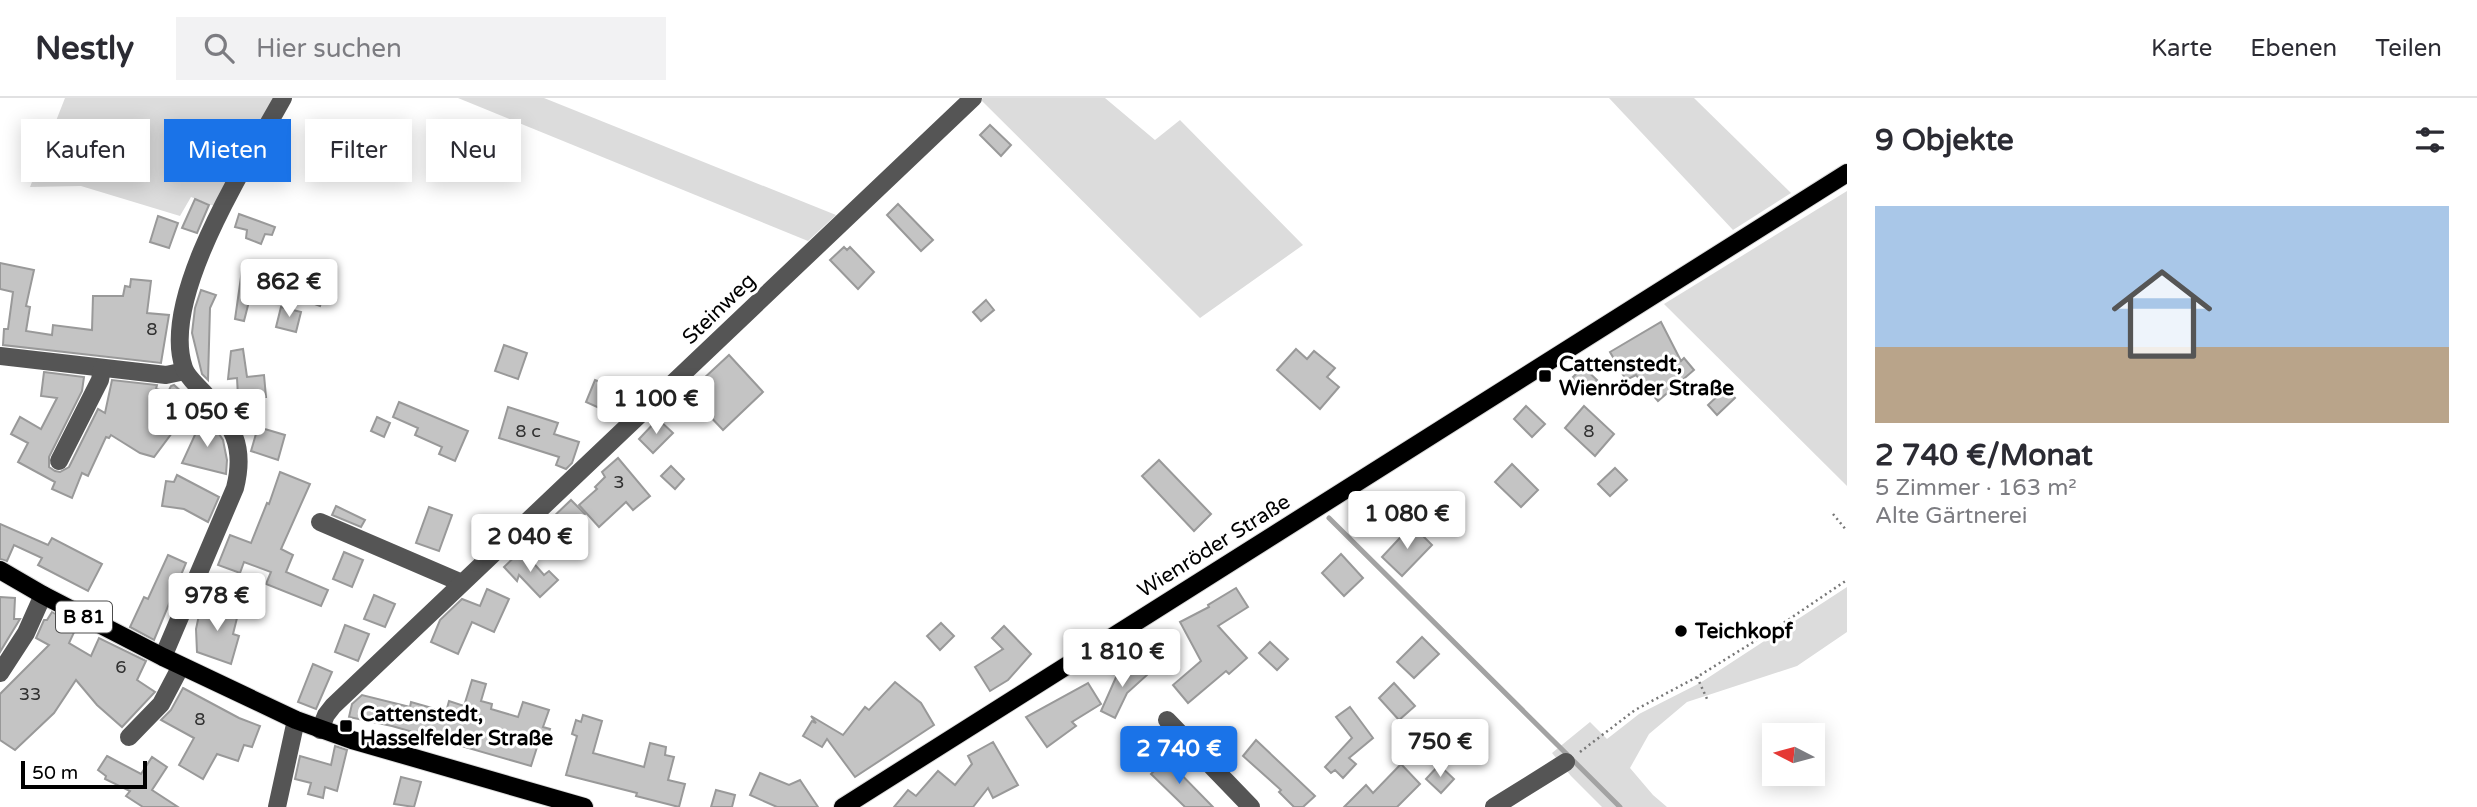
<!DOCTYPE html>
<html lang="de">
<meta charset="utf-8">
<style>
:root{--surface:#fff;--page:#f2f2f3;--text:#2b2b33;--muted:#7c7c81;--line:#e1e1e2;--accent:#1a73e8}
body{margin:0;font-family:"Varela Round",sans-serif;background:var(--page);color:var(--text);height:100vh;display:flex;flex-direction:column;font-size:26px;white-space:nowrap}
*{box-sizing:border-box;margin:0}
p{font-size:23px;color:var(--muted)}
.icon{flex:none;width:38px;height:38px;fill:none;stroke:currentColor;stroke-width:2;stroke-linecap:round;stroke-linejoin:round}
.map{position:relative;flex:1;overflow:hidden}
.sheet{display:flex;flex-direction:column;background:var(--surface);width:630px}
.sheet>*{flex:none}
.guide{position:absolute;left:21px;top:21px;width:665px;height:63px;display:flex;gap:14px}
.needle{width:46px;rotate:276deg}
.tools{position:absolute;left:1762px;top:625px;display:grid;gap:14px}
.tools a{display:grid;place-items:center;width:63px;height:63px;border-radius:0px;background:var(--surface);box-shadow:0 4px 18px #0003;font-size:35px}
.scale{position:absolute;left:21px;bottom:18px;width:126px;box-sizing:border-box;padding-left:7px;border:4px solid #000;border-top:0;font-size:19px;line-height:24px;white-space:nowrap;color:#000;-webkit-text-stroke:5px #fff;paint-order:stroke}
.price{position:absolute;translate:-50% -60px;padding:0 16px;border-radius:7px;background:#fff;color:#222;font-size:23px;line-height:46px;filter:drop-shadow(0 2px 4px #0008)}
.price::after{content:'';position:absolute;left:50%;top:42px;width:21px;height:16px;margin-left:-10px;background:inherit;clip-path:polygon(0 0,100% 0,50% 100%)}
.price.on{background:var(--accent);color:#fff}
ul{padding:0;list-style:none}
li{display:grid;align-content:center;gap:14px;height:371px;padding:0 28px}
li+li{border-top:2px solid var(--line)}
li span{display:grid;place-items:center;height:217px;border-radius:0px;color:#555}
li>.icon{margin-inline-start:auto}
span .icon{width:126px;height:126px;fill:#fffc;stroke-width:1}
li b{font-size:30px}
h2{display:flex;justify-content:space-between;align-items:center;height:84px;padding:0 28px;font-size:30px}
.chip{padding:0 24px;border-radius:0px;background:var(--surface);box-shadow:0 4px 18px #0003;font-size:24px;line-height:63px}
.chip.on{background:var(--accent);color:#fff}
header{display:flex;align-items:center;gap:42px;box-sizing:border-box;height:98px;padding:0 35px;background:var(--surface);border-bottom:2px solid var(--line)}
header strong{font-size:33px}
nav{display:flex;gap:38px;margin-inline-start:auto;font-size:24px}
.search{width:490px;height:63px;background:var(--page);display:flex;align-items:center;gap:18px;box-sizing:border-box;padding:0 24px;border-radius:0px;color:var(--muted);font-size:26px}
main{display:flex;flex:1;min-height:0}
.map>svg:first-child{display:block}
.green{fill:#dcdcdc}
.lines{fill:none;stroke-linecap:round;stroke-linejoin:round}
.stream{stroke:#a3a3a3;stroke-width:5}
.building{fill:#c4c4c4;stroke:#999;stroke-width:2}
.major-casing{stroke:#dbdbdb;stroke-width:20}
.path{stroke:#777;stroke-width:2.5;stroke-dasharray:2 3.5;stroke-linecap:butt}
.minor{stroke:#555;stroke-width:18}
.major{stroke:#000;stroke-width:18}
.poi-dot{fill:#000;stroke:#fff;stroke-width:2.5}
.labels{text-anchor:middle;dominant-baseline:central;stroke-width:6;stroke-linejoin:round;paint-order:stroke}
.number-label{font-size:18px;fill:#313131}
.shield{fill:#fff;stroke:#4c4c4c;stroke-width:2}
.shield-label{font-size:19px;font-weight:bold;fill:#000}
.street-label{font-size:21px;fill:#000;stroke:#fff}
.poi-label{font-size:21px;font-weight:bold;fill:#000;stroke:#fff;text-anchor:start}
</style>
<header>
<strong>Nestly</strong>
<div class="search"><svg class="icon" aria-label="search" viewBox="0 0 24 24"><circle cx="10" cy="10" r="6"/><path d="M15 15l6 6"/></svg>Hier suchen</div>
<nav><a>Karte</a><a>Ebenen</a><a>Teilen</a></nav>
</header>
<main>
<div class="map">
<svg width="1847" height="709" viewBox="0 0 1847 709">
<rect width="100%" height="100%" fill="#fff"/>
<g class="green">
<polygon points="65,0 274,0 214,108 191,99 180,118 81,88 30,89"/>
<polygon points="458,0 544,0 836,117 808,143"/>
<polygon points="983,0 1105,0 1155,42 1180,22 1303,147 1200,220 981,2"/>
<polygon points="1609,0 1694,0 1791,95 1733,132"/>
<polygon points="1847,93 1847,388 1664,206"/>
<polygon points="1847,489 1847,534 1797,568 1687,604 1649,636 1630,670 1653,697 1667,709 1602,709 1571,678 1552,655 1590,624 1607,641 1639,616 1700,585"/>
</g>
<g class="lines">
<polyline class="stream" points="1329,420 1620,709"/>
</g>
<g class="building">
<polygon points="990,27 1011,47 1001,58 980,37"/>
<polygon points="195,101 209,107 197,135 182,130"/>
<polygon points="898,106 933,142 921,153 887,117"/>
<polygon points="239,116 275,129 272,137 265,136 261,146 246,140 247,132 235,129"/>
<polygon points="158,118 178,125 169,150 150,144"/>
<polygon points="844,149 847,152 850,149 874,174 858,191 830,162"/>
<polygon points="0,165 34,172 26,208 30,209 26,233 52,237 53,227 92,232 93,198 123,198 125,188 130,189 131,181 151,183 147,215 169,217 161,265 3,247 4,231 8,231 13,194 0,191"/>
<polygon points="242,172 256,176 244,223 235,221"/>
<polygon points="312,187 326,191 320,208 306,203"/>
<polygon points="201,192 216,197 210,210 208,282 202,276 192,235 195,210"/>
<polygon points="986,202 994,212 981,223 973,214"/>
<polygon points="281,209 301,214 296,234 276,229"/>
<polygon points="1661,224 1681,263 1684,260 1694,272 1658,303 1636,277 1626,282 1610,254"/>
<polygon points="504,247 527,255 518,281 495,273"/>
<polygon points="243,251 247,279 264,277 266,299 254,299 253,316 239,317 237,280 228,281 231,253"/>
<polygon points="1296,251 1307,261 1314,253 1335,270 1327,279 1339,289 1320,311 1277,272"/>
<polygon points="729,257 763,294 723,332 688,295"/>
<polygon points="1583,269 1597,282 1586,293 1572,280"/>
<polygon points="44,274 84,279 82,293 49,359 49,369 55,373 60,374 69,369 98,311 105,315 112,282 157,287 156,291 168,294 171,288 174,287 193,304 192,308 154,359 140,355 111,337 109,340 106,339 88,378 82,375 72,400 52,391 55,384 18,364 28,345 11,336 20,319 41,331 57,300 41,298"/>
<polygon points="595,282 627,295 617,318 586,304"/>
<polygon points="1726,290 1735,300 1717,317 1708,307"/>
<polygon points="399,304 468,333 455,363 439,356 442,349 415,337 418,330 393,319"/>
<polygon points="1526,308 1545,326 1532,339 1514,321"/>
<polygon points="1584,308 1614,336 1595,358 1565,330"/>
<polygon points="508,309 558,325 554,336 579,344 572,365 566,371 556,367 559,359 499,340"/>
<polygon points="205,315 223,342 227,362 226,376 182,365"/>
<polygon points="377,319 390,325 384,339 371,333"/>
<polygon points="658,321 673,335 653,355 639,341"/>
<polygon points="258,329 285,337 278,362 251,353"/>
<polygon points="618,360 650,398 633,412 626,404 599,429 579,407 597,391 595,389 605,379 602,374"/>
<polygon points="1159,362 1211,416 1194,433 1142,378"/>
<polygon points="1512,366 1538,392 1521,409 1495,384"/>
<polygon points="671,368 684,381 675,391 661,378"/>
<polygon points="1615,370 1627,382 1610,398 1598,386"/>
<polygon points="280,374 310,386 281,451 293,457 286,474 328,492 321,508 266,486 271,474 244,464 240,475 218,467 230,437 251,445 267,405 269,406"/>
<polygon points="177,377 219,399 208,424 184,411 162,408 166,383 174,384"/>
<polygon points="571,402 585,416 564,436 551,421"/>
<polygon points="336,408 365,422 361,429 332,417"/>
<polygon points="429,409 452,417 439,453 416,445"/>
<polygon points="0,426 48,447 52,440 102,466 88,493 38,467 42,460 14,447 7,463 0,461"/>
<polygon points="1412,427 1432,447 1402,478 1382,459"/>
<polygon points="522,452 544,477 549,473 558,482 540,499 519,477 517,483 504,469"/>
<polygon points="344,454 363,462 352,489 333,481"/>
<polygon points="1341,456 1363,480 1344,498 1322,475"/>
<polygon points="168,457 186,465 154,542 130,529 144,499 148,501"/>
<polygon points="1236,490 1248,509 1218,528 1247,560 1229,576 1226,573 1188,605 1173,587 1201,563 1180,524 1209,509 1208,507"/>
<polygon points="487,491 509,501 494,534 472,524 458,556 431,544 440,522 462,501 480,508"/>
<polygon points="374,497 395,506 385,529 364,521"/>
<polygon points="0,499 15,500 14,521 20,521 0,554"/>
<polygon points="215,507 230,510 229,514 238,516 233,536 239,538 231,566 197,554 196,531 201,508 214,510"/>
<polygon points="52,514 77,528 69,545 91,558 99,540 146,563 137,582 155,594 122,629 97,607 76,582 54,615 15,652 0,642 0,596 49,547 36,540 44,522 47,522"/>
<polygon points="941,525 954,538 940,552 927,538"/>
<polygon points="345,527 369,536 358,563 335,554"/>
<polygon points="1004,528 1031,556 1008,582 990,593 975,569 1003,551 992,540"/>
<polygon points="1422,539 1439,556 1414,580 1397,564"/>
<polygon points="1270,544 1288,561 1277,572 1259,555"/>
<polygon points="1137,565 1147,577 1127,595 1115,620 1101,613 1117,577"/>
<polygon points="313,566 332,574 316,611 298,604"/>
<polygon points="472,582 486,586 481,603 492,606 491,611 518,619 523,604 549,612 543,629 550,631 545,645 539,643 531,668 392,628 349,619 352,606 362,597 410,609 411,604 446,614 449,603 464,608"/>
<polygon points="895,584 921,605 934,627 855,679 827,641 822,649 803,638 812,623 816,625 811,618 843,637 865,609 869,612"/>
<polygon points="1088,585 1101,606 1072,624 1076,628 1047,649 1026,619"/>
<polygon points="1394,585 1415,608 1399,622 1379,600"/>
<polygon points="183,590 239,620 260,628 252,649 244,647 238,663 217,656 203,681 179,667 194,640 161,622 171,612"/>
<polygon points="1350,609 1373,640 1349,660 1356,666 1343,680 1335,672 1331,675 1325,669 1352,640 1336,619"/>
<polygon points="583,617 602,623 593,655 644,669 650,645 666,649 665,657 674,659 668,682 685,686 679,709 636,698 637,695 566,677 577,638 572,636 576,622 581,624"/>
<polygon points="1256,642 1315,698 1303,709 1294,709 1279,694 1281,692 1243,658"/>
<polygon points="993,644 1018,687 993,700 988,690 973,709 894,709 908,692 916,698 938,673 955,687 972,666 968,658"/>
<polygon points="335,648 347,652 337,693 325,689 323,700 308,696 311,685 295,681 300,658 331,667"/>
<polygon points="107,658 141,676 152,659 167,669 152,692 178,709 143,709 126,698 130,693 105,681 106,678 98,672"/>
<polygon points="1166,661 1213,709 1185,709 1151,676"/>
<polygon points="1401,666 1420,686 1397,709 1344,709 1366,687 1373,695"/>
<polygon points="1439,667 1454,681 1441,695 1426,681"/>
<polygon points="760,675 789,687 800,682 818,709 777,709 750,697"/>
<polygon points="401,679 421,684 414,709 394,706"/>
<polygon points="716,692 735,697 732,709 711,709"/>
</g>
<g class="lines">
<defs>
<g id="major">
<polyline points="0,472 43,497 163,559 296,622 352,642 584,709"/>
<polyline points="843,709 1847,75"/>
</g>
</defs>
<use href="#major" class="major-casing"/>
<g class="path">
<polyline points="1833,416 1847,433"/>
<polyline points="1697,579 1707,601"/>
<polyline points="1580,654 1635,612 1697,579 1776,530 1847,482"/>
</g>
<g class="minor">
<polyline points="0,258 166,277 185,273"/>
<polyline points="59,363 100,282 102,271"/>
<polyline points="320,424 462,485"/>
<path d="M163 559 235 390C246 347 232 327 204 295 197 287 187 279 184 270 159 199 249 62 283 0"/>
<polyline points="0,575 26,535 43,497"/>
<polyline points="1167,622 1251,709"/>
<polyline points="320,632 326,617 333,608 973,0"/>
<polyline points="129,639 161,606 181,568"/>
<polyline points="277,709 296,622"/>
<polyline points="1494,709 1566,664"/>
</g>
<use href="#major" class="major"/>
</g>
<g class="poi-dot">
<rect x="1538" y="271" width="14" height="14" rx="3.5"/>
<circle cx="1681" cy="533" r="7"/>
<rect x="339" y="621" width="14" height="14" rx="3.5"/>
</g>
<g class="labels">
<g class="number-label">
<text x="152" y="231">8</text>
<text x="528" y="333">8 c</text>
<text x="1589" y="333">8</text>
<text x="619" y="384">3</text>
<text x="121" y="569">6</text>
<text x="30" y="596">33</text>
<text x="200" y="621">8</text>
</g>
<rect class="shield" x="56" y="503.5" width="56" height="31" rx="5"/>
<g class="shield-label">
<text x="84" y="519">B 81</text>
</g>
<g class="street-label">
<text transform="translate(719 211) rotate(-44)">Steinweg</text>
<text transform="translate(1214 448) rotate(-32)">Wienröder Straße</text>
</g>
<g class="poi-label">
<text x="1559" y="266">Cattenstedt,<tspan x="1559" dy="24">Wienröder Straße</tspan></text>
<text x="1695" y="533">Teichkopf</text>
<text x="360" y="616">Cattenstedt,<tspan x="360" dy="24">Hasselfelder Straße</tspan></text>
</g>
</g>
</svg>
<div class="tools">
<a><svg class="needle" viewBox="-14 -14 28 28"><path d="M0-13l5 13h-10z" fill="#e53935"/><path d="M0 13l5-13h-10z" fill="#7c7c81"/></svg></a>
</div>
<div class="scale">50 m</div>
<b class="price" style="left:289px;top:221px">862 €</b>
<b class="price" style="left:656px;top:338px">1 100 €</b>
<b class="price" style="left:207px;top:351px">1 050 €</b>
<b class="price" style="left:1407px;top:453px">1 080 €</b>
<b class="price" style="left:530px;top:476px">2 040 €</b>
<b class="price" style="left:217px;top:535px">978 €</b>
<b class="price" style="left:1122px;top:591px">1 810 €</b>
<b class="price" style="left:1440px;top:681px">750 €</b>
<b class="price on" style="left:1179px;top:688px">2 740 €</b>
<div class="guide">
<a class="chip">Kaufen</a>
<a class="chip on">Mieten</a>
<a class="chip">Filter</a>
<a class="chip">Neu</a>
</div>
</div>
<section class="sheet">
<h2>9 Objekte<svg class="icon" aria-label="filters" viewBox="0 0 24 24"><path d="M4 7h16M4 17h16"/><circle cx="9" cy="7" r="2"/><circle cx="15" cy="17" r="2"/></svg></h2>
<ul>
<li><span style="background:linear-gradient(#a9c7e8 65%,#b9a48a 0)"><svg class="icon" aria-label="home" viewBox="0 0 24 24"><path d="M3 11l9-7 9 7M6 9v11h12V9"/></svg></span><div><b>2 740 €/Monat</b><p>5 Zimmer · 163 m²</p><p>Alte Gärtnerei</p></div></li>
</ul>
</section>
</main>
